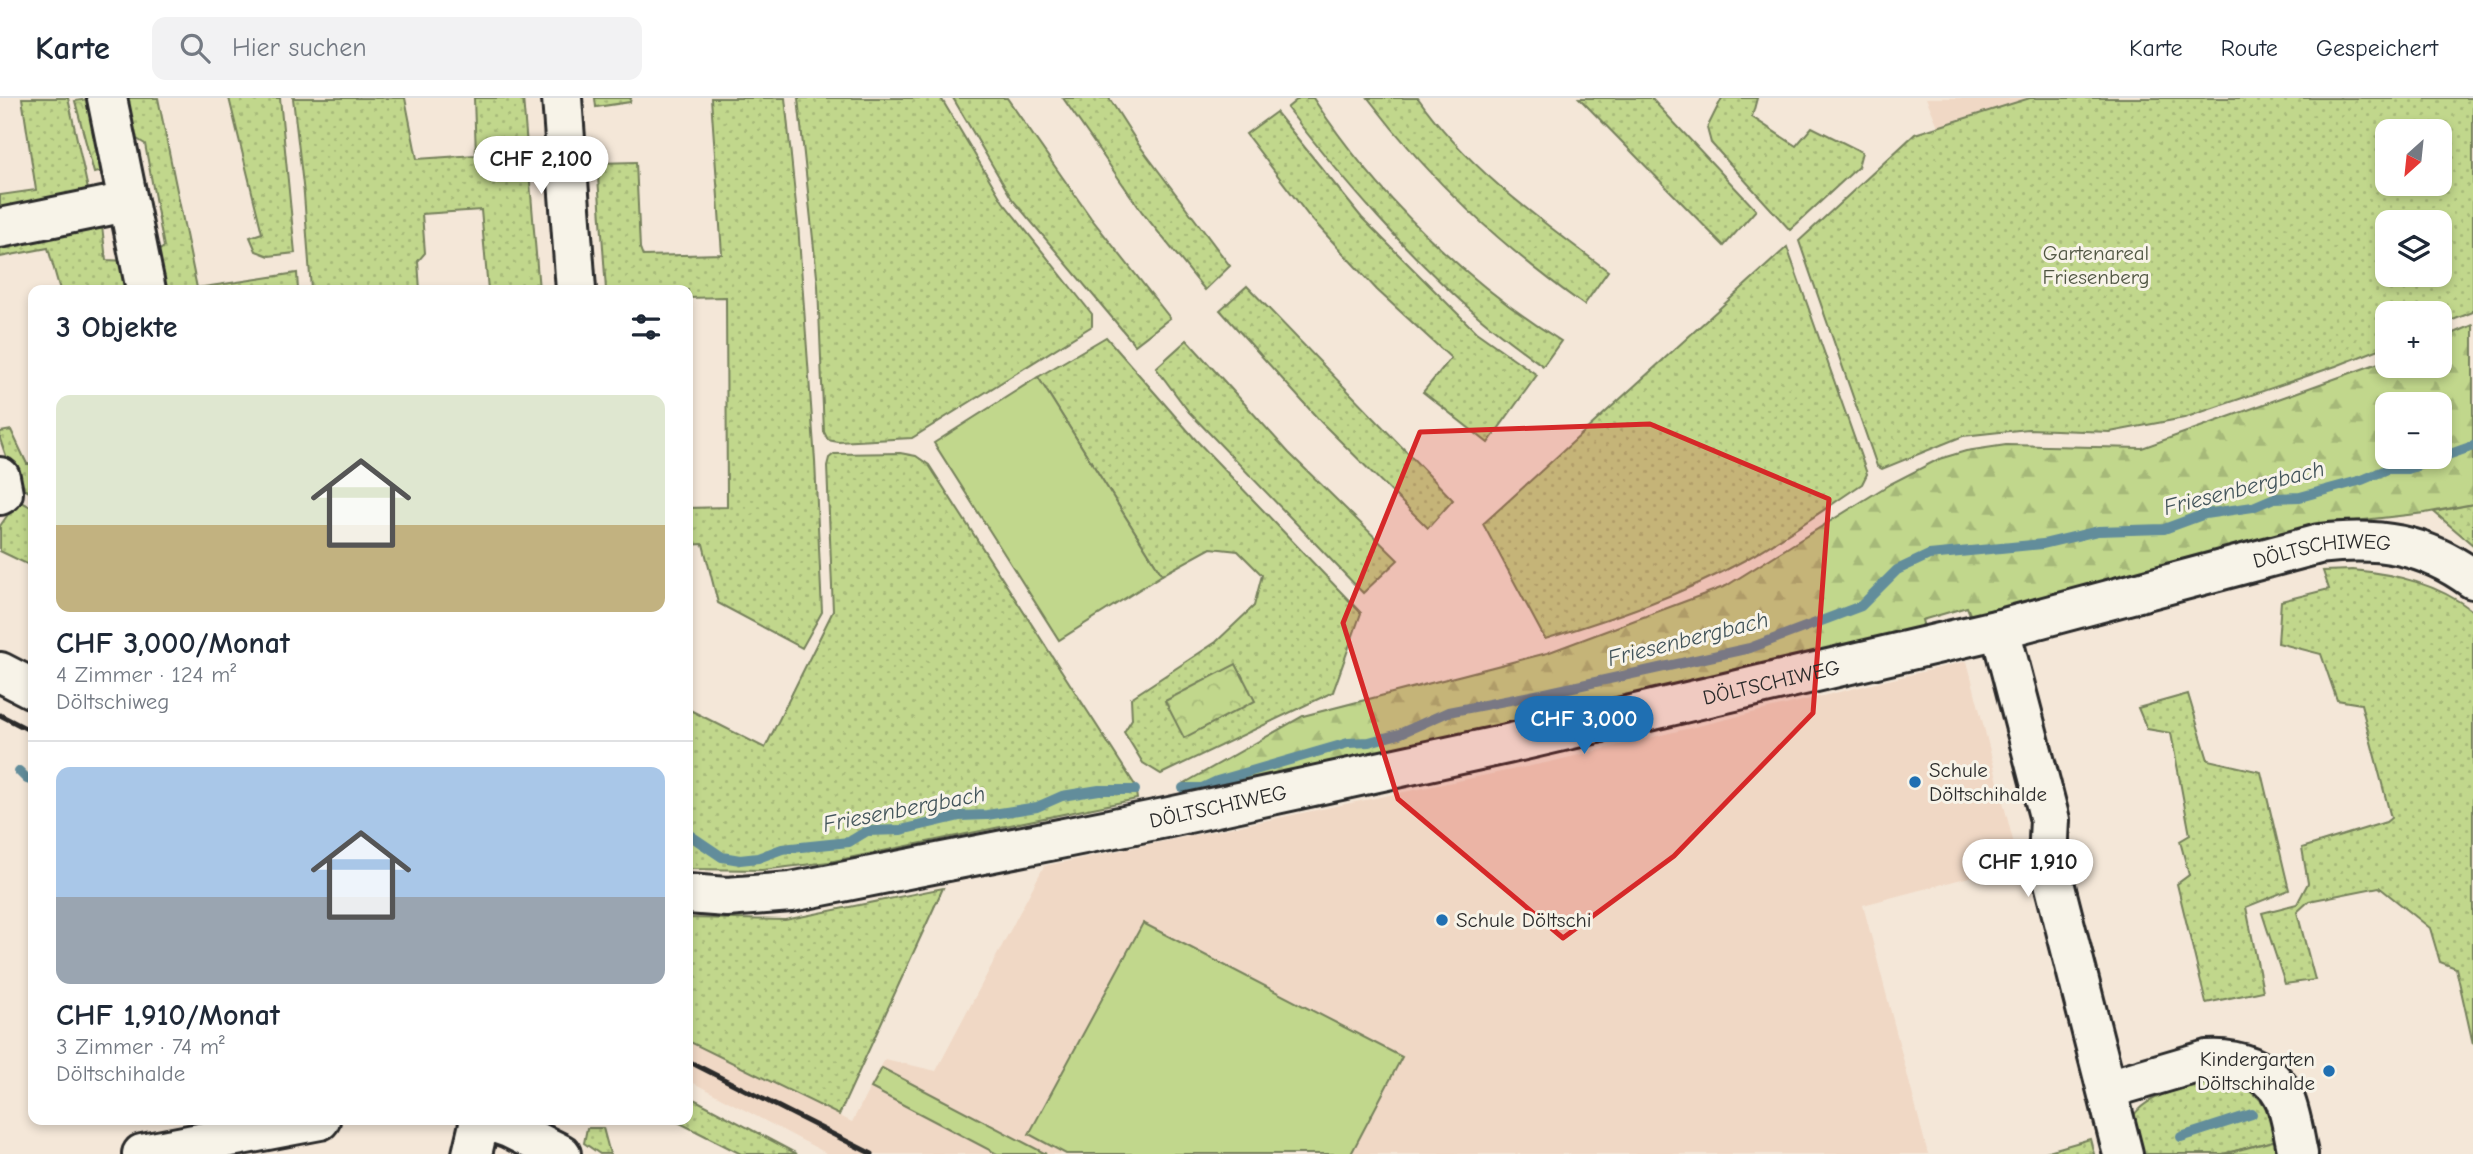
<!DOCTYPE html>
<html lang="de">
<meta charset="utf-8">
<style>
:root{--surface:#fff;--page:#f2f2f3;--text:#1f2937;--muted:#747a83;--line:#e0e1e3;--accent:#1f6fb2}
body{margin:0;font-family:"Comic Neue",sans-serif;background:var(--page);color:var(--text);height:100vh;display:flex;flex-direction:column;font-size:26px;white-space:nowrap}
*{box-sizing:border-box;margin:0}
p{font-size:23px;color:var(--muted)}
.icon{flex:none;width:38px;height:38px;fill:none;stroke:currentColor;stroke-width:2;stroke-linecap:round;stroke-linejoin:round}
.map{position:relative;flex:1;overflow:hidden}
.sheet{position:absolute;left:28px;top:187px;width:665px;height:840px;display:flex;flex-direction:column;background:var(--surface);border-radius:14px;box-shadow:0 4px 10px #0003}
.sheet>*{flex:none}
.needle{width:46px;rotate:207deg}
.fabs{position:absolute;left:2375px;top:21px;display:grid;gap:14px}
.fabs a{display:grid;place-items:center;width:77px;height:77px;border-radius:14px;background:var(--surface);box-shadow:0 4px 10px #0003;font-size:35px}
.price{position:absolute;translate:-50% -60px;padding:0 16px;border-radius:24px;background:#fff;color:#222;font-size:23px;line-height:46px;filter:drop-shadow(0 2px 4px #0008)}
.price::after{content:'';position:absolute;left:50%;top:42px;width:21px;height:16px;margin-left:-10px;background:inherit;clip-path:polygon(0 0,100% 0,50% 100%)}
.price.selected{background:var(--accent);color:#fff}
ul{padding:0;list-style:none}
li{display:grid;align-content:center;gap:14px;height:371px;padding:0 28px}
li+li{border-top:2px solid var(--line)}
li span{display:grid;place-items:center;height:217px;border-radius:14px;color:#555}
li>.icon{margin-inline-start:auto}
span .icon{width:126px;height:126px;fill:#fffc;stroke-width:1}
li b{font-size:30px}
h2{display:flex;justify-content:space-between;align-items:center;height:84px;padding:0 28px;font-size:30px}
header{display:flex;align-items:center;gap:42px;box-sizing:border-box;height:98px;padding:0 35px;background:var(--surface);border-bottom:2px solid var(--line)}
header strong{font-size:33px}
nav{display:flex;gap:38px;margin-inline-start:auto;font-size:24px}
.search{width:490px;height:63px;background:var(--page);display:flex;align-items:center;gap:18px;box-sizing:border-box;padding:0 24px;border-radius:14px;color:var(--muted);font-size:26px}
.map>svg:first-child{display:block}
.built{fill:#f0d8c5}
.grass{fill:url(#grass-dots);stroke:#76815c;stroke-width:2;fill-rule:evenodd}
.forest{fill:url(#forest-firs);stroke:#76815c;stroke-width:2;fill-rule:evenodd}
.park{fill:url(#park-crowns);stroke:#76815c;stroke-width:2}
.pitch{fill:#c1d78c;stroke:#76815c;stroke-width:2}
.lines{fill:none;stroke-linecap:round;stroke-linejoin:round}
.stream{stroke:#628d9b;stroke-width:10}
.minor-casing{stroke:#2b2b2b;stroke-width:44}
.major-casing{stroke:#2b2b2b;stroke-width:44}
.minor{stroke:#f7f3e8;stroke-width:38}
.major{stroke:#f7f3e8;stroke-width:38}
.rail{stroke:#2b2b2b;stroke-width:5}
.marked{fill:#d62828;fill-opacity:0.2;stroke:#d62828;stroke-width:5;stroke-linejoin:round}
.poi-dot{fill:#1f6fb2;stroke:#f7f3e8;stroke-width:2.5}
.labels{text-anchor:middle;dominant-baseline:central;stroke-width:6;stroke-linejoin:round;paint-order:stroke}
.park-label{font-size:21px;fill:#505643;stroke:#f7f3e8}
.street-label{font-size:21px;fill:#2b2b2b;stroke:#f7f3e8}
.poi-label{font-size:21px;fill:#2b2b2b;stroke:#f7f3e8;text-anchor:start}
.water-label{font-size:23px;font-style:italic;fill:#42545a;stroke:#f7f3e8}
</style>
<header>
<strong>Karte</strong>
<div class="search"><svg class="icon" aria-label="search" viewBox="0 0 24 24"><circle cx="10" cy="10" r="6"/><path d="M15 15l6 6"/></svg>Hier suchen</div>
<nav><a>Karte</a><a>Route</a><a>Gespeichert</a></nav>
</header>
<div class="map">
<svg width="2473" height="1056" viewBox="0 0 2473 1056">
<defs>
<pattern id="grass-dots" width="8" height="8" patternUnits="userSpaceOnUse" patternTransform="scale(1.75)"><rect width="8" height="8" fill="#c1d78c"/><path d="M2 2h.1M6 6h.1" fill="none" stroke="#a6b979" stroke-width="1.8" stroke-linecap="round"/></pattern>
<pattern id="forest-firs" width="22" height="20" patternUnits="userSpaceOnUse" patternTransform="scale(1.75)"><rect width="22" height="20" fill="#c1d78c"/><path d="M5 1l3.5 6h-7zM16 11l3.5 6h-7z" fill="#a6b979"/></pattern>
<pattern id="park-crowns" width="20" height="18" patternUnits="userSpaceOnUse" patternTransform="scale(1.75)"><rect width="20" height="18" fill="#c1d78c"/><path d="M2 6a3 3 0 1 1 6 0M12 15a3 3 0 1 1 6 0" fill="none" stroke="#a6b979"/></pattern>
</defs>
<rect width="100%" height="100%" fill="#f4e7d8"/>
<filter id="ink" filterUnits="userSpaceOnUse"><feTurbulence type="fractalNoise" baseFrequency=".0143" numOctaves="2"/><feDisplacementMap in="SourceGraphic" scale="14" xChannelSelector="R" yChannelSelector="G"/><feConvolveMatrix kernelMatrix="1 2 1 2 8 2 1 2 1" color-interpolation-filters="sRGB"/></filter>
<g filter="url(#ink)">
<g class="built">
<polygon points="1926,0 2030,0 1938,28"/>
<polygon points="1967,563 2019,766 1863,807 1928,1056 828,1056 688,982 688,942 852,1024 885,961 936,973 1044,768 1550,664"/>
</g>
<g class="grass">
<polygon points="22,0 68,0 89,96 0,112 0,97 36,92"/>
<polygon points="118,0 158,0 197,190 297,175 298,192 155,192 148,160 164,149 145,46 126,34"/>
<polygon points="229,0 280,0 295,155 269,158 256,153 250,139 262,135"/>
<polygon points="293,0 405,0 417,61 476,57 474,0 523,0 539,192 488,192 481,112 422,116 425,155 418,163 420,192 311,192 304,96"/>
<polygon points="595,0 631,0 630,4 596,9"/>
<polygon points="711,0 785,0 798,126 815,363 822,514 802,550 718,505 703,446 688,447 688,410 727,409 726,199 688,200 688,192 606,192 597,65 636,64 640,150 643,158 722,156"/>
<polygon points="798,0 941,0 1003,104 1092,216 1092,228 912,340 838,344 828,342 824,334 818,188"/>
<polygon points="953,0 1007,0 1091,120 1170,220 1135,247 1012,101"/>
<polygon points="1063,0 1109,0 1139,47 1230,168 1205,192 1142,114"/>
<path d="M1299 0H1313C1376 96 1464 183 1561 243L1543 268C1521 252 1499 236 1479 219 1407 157 1345 84 1287 10Z"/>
<path d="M1368 0H1418C1468 71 1539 121 1608 173L1584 207C1499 146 1432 84 1368 0Z"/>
<polygon points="1579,0 1651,0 1756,112 1724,148"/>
<polygon points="1722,0 1757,0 1752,19 1796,48 1812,29 1862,54 1858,69 1790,132 1711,45 1707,30"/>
<path d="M2030 0H2473V214L2440 227V215H2387V248L2336 268 2184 320 2110 334 2028 331 1963 338 1882 371 1877 368 1799 143 1915 36ZM2387 33H2440V86H2387ZM2387 124H2440V177H2387Z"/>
<polygon points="1276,14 1362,120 1476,234 1537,277 1488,345 1423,294 1451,260 1377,192 1308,117 1246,36"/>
<polygon points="101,119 106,162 129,163 135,192 60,192 48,150 0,159 0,138"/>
<path d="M1787 149 1867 376 1862 386C1823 412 1785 440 1745 462 1682 497 1613 520 1545 541L1483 426Z"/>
<polygon points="1247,188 1453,402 1428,430 1321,324 1220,212"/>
<polygon points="1106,239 1196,342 1361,515 1333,594 1161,676 1143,665 1124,634 1132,621 1131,600 1216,544 1254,508 1262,477 1238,453 1211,450 1162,477 1038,279"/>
<polygon points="1187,242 1289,355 1398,462 1363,495 1189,314 1156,270"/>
<polygon points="11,332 27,366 33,366 33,396 16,387 0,341 0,334"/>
<polygon points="900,355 916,358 929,367 1135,687 1137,701 829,764 762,772 688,771 688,611 765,650 833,513 827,368 829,360 834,356"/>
<polygon points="18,402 33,410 33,469 0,453 0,428"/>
<polygon points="2473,406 2473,447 2434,414"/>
<path d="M2353 472C2396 476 2438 486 2473 513V946L2456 870 2440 864 2430 830 2379 789 2309 803 2297 814 2315 882 2285 886 2262 815 2297 806 2308 785 2302 750 2386 724 2391 720 2361 606 2337 602 2321 556 2278 545 2281 503 2329 491 2323 473Z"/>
<polygon points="2188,596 2208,662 2261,674 2289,792 2246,809 2263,893 2206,905 2177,786 2189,777 2180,743 2190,737 2171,635 2147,631 2138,610"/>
<polygon points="943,790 839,1017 688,943 688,820 785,822"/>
<path d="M2222 984C2259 988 2269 1009 2277 1042L2223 1056H2142L2132 1020C2147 994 2193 987 2222 984Z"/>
<polygon points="688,998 797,1056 741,1056 674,1022 688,1022"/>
<polygon points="587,1030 603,1030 610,1056 600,1056 584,1045"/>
<polygon points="2090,1041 2094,1056 2038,1056"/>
</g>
<path class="forest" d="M2473 227V406L2425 415 2329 426 2324 431 1972 521 1967 509 1922 522 1925 533 1185 700 1183 686 1303 618 1547 555 1726 488 1890 386 1939 361 1966 353 2006 347 2142 350 2387 262V268H2440V241ZM2387 306H2440V359H2387Z"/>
<g class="park">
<polygon points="94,0 115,71 94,75 75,3"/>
<polygon points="1236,566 1255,603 1184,640 1165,603"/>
<polygon points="2277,1042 2281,1056 2223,1056"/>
</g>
<g class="pitch">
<polygon points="1038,279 1162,477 1059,542 934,345"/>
<polygon points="1143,825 1402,959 1351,1056 1066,1056 1029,1036"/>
<polygon points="882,970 1046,1056 997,1056 871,990"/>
</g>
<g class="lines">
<g class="stream">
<polyline points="19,673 27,681 33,683"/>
<polyline points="1183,690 1202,690 1217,683 1348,645 1369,644 1399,636 1448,614 1541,596 1750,550 1861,508 1897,472 1929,457 2043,446 2098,433 2164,431 2205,416 2253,409 2274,400 2300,399 2362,382 2388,371 2408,371 2473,348"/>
<polyline points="688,736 722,759 740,762 758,760 782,751 849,744 867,733 901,732 960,718 987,717 1037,709 1062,698 1099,692 1135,692"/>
<polyline points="2181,1039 2252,1016"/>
</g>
<defs>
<g id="minor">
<polyline points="107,0 146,192"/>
<polyline points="0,130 127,104"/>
<polyline points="0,379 3,395 0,397"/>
<polyline points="2000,531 2050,722 2048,761 2123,1056"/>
<polyline points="0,574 33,591"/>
<path id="s1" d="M688 796 727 799 791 794 1165 720 1507 646 2000 531 2319 446C2377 439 2424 445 2473 481"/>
<path d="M2108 991 2207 962C2235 960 2269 970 2283 997 2291 1013 2294 1039 2298 1056"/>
<polyline points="486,1022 509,1030 561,1056"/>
<polyline points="142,1056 320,1022"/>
</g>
<g id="major">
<polyline points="562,0 576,192"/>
<polyline points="472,1056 480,1022"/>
</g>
</defs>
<use href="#minor" class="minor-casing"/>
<use href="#major" class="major-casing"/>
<use href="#minor" class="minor"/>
<use href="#major" class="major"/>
<g class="rail">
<polyline points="0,617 33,634"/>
<polyline points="688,963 872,1056"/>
</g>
</g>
</g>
<path class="marked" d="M1650 326 1829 401 1813 615 1674 758 1563 840 1398 701 1343 525 1420 334Z"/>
<g class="poi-dot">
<circle cx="1915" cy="684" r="7"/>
<circle cx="1442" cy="822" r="7"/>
<circle cx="2329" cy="973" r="7"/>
</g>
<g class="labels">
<g class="park-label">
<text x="2096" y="155">Gartenareal<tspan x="2096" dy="24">Friesenberg</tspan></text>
</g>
<g class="street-label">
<text stroke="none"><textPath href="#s1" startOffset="1673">DÖLTSCHIWEG</textPath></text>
<text stroke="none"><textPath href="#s1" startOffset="1106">DÖLTSCHIWEG</textPath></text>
<text stroke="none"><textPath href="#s1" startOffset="539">DÖLTSCHIWEG</textPath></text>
</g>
<g class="poi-label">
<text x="1929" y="672">Schule<tspan x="1929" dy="24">Döltschihalde</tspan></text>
<text x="1456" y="822">Schule Döltschi</text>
<text x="2315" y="961" text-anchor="end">Kindergarten<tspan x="2315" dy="24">Döltschihalde</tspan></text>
</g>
<g class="water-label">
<text transform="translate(2244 390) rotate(-14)">Friesenbergbach</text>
<text transform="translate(1688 541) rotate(-14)">Friesenbergbach</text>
<text transform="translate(904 711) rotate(-11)">Friesenbergbach</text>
</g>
</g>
</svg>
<div class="fabs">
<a><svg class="needle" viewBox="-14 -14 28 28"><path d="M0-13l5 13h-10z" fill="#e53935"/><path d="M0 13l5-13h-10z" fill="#747a83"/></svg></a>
<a><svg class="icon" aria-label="layers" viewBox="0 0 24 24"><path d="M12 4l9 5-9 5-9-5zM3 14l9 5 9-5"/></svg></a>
<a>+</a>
<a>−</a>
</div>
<b class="price" style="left:541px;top:98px">CHF 2,100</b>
<b class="price selected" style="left:1584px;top:658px">CHF 3,000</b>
<b class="price" style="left:2028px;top:801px">CHF 1,910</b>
<section class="sheet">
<h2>3 Objekte<svg class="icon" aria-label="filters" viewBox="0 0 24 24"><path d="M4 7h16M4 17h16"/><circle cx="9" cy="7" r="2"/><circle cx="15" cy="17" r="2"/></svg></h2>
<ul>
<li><span style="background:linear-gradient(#dfe7d0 60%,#c2b280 0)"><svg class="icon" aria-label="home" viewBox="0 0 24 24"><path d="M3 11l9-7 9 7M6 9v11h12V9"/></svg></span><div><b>CHF 3,000/Monat</b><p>4 Zimmer · 124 m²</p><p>Döltschiweg</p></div></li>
<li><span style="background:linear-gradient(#a9c7e8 60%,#9aa5b1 0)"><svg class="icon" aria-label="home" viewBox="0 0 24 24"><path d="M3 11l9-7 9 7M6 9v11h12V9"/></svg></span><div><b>CHF 1,910/Monat</b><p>3 Zimmer · 74 m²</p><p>Döltschihalde</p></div></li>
</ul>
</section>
</div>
